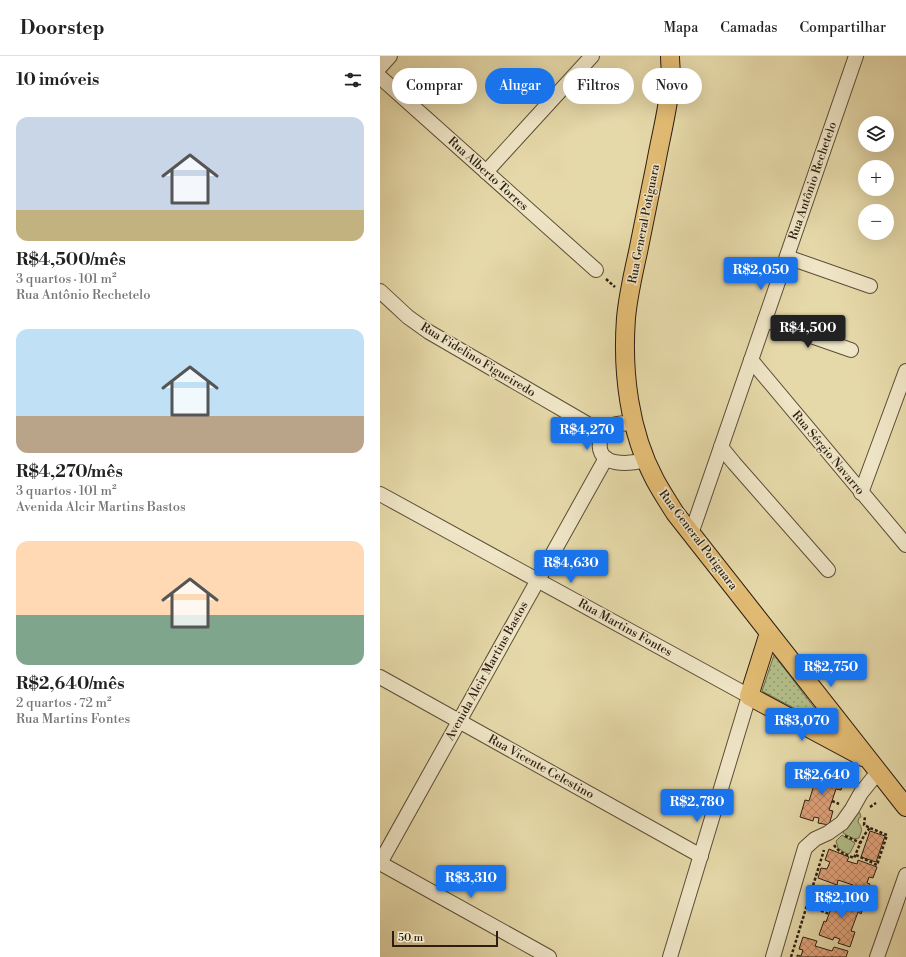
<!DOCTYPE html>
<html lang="pt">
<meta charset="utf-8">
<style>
:root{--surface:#fff;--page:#f2f2f2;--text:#222;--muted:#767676;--line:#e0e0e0;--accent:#1a73e8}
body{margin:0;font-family:"Libre Bodoni",serif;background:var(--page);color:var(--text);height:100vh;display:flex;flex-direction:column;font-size:15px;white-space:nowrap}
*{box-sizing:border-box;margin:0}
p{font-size:13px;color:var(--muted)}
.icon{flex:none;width:22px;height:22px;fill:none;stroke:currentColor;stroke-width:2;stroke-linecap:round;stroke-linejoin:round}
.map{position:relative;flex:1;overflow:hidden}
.panel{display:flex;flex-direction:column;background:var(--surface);width:380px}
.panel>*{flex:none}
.banner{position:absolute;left:12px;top:12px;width:380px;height:36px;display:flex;gap:8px}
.tools{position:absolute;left:478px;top:60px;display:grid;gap:8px}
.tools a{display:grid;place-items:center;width:36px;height:36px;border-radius:50%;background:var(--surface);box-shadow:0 4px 16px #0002;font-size:20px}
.scale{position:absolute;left:12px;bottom:10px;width:106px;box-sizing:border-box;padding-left:4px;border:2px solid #2c1e11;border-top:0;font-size:11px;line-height:14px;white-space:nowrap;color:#2c1e11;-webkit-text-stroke:3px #efe6c7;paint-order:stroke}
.price{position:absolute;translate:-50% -34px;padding:0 9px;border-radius:4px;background:var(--accent);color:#fff;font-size:13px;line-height:26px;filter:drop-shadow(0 1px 2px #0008)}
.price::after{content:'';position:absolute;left:50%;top:24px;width:12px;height:9px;margin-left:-6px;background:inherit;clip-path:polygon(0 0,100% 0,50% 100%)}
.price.current{background:#222;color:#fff}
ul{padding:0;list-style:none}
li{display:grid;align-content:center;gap:8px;height:212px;padding:0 16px}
li span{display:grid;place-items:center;height:124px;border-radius:12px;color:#555}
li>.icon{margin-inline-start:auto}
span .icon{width:72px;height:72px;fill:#fffc;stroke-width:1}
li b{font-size:17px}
h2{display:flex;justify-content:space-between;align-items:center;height:48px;padding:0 16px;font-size:17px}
.pill{padding:0 14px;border-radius:18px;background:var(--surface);box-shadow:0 4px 16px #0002;font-size:14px;line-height:36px}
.pill.current{background:var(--accent);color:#fff}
header{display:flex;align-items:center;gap:24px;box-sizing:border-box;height:56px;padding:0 20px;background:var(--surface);border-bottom:1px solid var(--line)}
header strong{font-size:19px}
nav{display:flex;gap:22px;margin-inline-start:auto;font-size:14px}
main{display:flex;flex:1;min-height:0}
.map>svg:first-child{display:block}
.grass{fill:url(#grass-dots);stroke:#706f4e}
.garden{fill:#b3c08a;stroke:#706f4e}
.building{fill:url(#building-cross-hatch);stroke:#2c1e11}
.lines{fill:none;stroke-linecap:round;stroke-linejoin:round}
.minor-casing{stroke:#5a4d37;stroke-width:16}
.major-casing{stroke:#2c1e11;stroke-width:20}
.path{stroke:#2c1e11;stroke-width:2.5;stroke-dasharray:3 2;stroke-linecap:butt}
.minor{stroke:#efe6c7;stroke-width:14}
.major{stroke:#e3bc74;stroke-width:18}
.labels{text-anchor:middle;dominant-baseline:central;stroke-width:3;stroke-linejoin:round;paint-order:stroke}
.street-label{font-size:12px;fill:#2c1e11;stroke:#efe6c7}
</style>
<header>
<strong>Doorstep</strong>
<nav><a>Mapa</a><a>Camadas</a><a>Compartilhar</a></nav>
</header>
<main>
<section class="panel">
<h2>10 imóveis<svg class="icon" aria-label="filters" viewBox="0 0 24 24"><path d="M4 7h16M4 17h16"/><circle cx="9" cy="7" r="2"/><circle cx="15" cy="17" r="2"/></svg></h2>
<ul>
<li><span style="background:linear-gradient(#c9d6e8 75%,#c2b280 0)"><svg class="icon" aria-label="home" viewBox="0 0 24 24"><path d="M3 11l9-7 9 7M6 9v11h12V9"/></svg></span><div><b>R$4,500/mês</b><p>3 quartos · 101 m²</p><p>Rua Antônio Rechetelo</p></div></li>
<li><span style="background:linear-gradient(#bfe0f5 70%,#b9a48a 0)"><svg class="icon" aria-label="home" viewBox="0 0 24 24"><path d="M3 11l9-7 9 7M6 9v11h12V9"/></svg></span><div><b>R$4,270/mês</b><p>3 quartos · 101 m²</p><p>Avenida Alcir Martins Bastos</p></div></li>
<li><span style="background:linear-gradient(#ffd9b3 60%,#7fa58c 0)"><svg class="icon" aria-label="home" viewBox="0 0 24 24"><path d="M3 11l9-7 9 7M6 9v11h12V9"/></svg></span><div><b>R$2,640/mês</b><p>2 quartos · 72 m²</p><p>Rua Martins Fontes</p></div></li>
</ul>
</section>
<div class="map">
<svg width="526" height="901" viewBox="0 0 526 901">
<defs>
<pattern id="grass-dots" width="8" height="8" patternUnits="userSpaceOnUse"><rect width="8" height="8" fill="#b3c08a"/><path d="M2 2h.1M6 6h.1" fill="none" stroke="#929b6f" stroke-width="1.8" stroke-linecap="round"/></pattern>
<pattern id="building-cross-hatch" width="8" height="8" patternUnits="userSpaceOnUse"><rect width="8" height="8" fill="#e1a37b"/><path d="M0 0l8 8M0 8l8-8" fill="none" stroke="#b78463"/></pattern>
</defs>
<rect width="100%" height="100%" fill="#e6d9a9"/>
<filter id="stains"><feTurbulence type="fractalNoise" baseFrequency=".005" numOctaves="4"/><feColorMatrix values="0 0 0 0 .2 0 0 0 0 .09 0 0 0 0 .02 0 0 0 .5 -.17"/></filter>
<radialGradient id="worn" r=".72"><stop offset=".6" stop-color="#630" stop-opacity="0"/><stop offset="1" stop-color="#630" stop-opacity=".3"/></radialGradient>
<polygon class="grass" points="394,599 449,671 382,635"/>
<g class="garden">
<path d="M475 755 480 757 481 761 479 762 478 766C483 773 482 774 479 782L474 783 463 777 464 774Z"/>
<polygon points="462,779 475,787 470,797 467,798 458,792 456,785"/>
</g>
<g class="building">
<polygon points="435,711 448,715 447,718 452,719 453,717 465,720 461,734 456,733 449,754 453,755 449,769 438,767 439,762 434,761 433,765 420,761 425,744 429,745 434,729 430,728"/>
<polygon points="490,775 505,780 496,806 481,801"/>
<polygon points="449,793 469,801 467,805 477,808 478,804 497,811 493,822 489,821 487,827 490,828 485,840 471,835 473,829 458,824 457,829 438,822 441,812 447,813 450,806 445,804"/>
<polygon points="454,835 467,839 466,843 473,845 474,842 485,846 481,858 478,856 471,875 475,876 470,891 458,887 460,883 454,881 453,884 439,879 444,865 446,866 452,850 449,849"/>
<polygon points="423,881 437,885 435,890 452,895 454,891 468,895 466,901 417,901 417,899 421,900 423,894 419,893"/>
</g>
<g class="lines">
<defs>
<g id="minor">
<polyline points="0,11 10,0"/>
<polyline points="0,21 216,214"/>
<polyline points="106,116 212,0"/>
<polyline points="407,201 490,230"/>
<polyline points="0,235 28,261 49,276 223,377"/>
<polyline points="385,264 471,294"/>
<polyline points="371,304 526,489"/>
<path d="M255 368C246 367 235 366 227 372 223 375 221 381 220 385 216 412 250 408 265 404"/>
<polyline points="341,391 354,407 448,514"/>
<polyline points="481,437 526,315"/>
<polyline points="0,438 369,640 290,901"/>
<polyline points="311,478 476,0"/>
<polyline points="0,621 321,800"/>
<polyline points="169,901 0,807 226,402"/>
<polyline points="393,901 425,792 435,783 448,777 462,767 472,753 481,737 498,716"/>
<polyline points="497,901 526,819"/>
</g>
<g id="major">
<path d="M290 0C290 7 291 14 291 21 289 50 281 79 276 107 270 137 264 167 258 196 253 218 248 240 246 262 242 316 249 375 275 424 281 435 288 446 295 457L526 751"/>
<polyline points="389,577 369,640 483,701"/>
</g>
</defs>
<use href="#minor" class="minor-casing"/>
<use href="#major" class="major-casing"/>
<g class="path">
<polyline points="226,223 235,231"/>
<polyline points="452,745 459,748"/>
<polyline points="490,751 496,747"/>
<polyline points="465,780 481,787"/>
<path d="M454 789C459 797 467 799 474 802 478 793 483 778 490 772L484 769 485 760"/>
<polyline points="476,799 497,809 507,779 490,772"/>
<polyline points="427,849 449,858"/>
<polyline points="411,901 444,794"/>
</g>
<use href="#minor" class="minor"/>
<use href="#major" class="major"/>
</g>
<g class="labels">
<g class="street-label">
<text transform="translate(108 118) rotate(42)">Rua Alberto Torres</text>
<text transform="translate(433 125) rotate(-71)">Rua Antônio Rechetelo</text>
<text transform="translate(264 168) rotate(-79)">Rua General Potiguara</text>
<text transform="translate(98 304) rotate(31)">Rua Fidelino Figueiredo</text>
<text transform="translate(448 397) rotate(50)">Rua Sérgio Navarro</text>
<text transform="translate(318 484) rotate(53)">Rua General Potiguara</text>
<text transform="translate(245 572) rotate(29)">Rua Martins Fontes</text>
<text transform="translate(107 615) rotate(-61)">Avenida Alcir Martins Bastos</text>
<text transform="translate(161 711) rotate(29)">Rua Vicente Celestino</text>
</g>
</g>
<rect width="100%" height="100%" filter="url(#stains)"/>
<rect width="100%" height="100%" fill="url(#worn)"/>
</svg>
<div class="tools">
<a><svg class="icon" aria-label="layers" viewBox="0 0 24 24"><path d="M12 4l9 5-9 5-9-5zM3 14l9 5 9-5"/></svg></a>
<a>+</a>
<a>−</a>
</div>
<div class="scale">50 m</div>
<b class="price" style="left:381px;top:235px">R$2,050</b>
<b class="price current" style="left:428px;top:293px">R$4,500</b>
<b class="price" style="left:207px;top:395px">R$4,270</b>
<b class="price" style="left:191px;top:528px">R$4,630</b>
<b class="price" style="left:451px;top:632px">R$2,750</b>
<b class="price" style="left:422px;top:686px">R$3,070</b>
<b class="price" style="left:442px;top:740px">R$2,640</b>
<b class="price" style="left:317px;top:767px">R$2,780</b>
<b class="price" style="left:91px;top:843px">R$3,310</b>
<b class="price" style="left:462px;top:863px">R$2,100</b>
<div class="banner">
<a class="pill">Comprar</a>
<a class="pill current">Alugar</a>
<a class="pill">Filtros</a>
<a class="pill">Novo</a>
</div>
</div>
</main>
